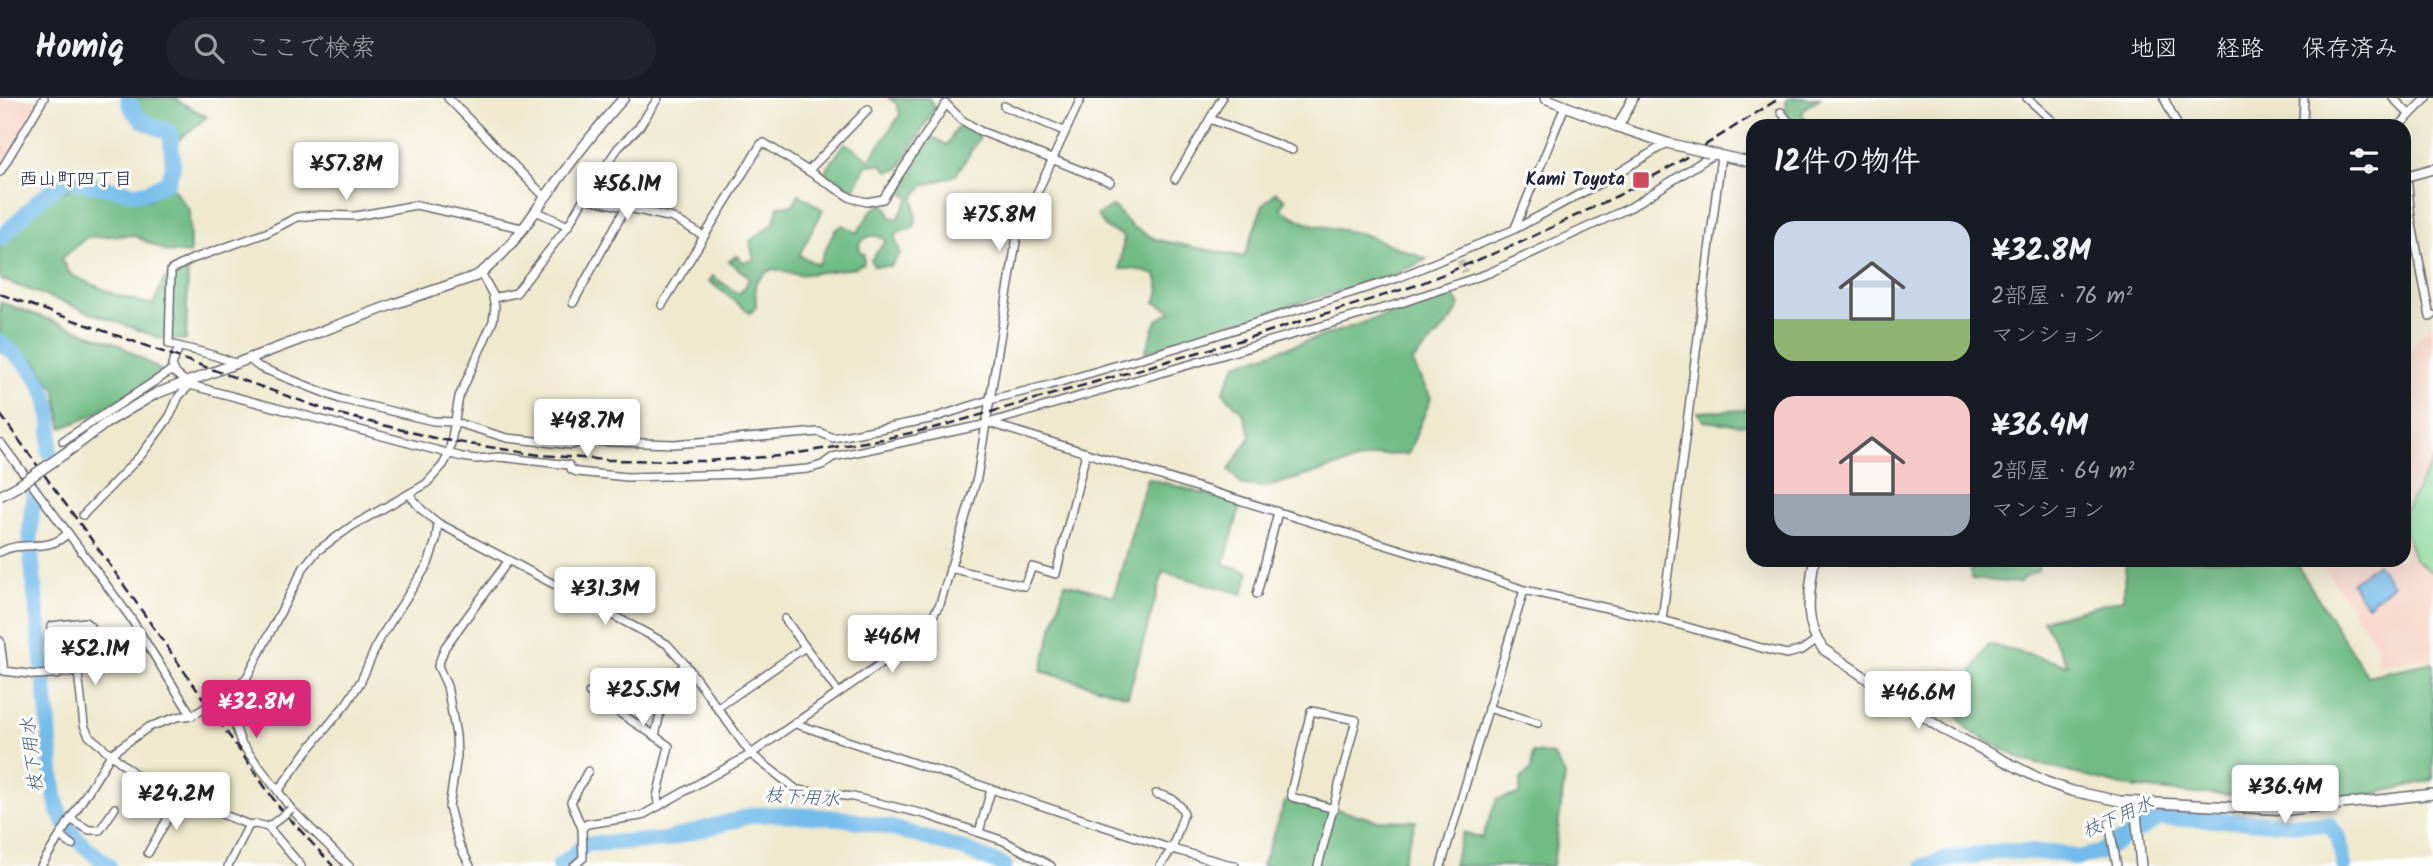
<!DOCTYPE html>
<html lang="ja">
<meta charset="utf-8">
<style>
:root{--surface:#171b24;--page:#20242c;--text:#f1f3f6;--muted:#9ea1a6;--line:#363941;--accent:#db2777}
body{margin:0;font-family:Kalam,"Klee One",sans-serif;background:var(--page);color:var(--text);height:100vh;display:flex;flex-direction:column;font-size:26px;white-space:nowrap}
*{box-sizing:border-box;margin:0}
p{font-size:23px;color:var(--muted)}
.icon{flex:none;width:38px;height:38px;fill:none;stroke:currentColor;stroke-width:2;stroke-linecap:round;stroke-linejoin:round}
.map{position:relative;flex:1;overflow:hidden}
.sheet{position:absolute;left:1746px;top:21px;width:665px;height:448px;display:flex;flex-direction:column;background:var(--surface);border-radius:21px;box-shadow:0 7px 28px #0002}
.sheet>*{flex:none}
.price{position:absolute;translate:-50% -60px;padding:0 16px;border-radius:7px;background:#fff;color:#222;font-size:23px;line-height:46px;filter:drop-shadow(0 2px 4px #0008)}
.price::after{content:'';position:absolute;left:50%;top:42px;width:21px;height:16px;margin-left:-10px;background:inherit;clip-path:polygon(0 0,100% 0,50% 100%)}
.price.selected{background:var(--accent);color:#fff}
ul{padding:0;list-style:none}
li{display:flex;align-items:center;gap:21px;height:175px;padding:0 28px}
li span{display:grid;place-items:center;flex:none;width:196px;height:140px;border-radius:21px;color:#555}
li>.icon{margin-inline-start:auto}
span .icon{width:84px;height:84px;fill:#fffc;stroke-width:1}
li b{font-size:30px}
h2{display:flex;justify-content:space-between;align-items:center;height:84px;padding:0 28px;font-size:30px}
header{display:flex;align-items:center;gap:42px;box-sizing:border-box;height:98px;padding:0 35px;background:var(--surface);border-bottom:2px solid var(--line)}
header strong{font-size:33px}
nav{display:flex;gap:38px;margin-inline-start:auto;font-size:24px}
.search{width:490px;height:63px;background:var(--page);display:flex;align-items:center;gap:18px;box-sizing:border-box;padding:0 24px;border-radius:38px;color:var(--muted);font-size:26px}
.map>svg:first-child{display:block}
.built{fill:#f6d2c3}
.green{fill:#8adc9c;stroke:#567f6c;stroke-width:2}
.forest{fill:#6fbc84;stroke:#486f60;stroke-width:2}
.water{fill:#72bbea;stroke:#4a6e92;stroke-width:2}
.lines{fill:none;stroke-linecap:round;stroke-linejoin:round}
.river{stroke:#72bbea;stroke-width:16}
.minor-tunnel{stroke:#c6c1b1;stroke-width:7;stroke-dasharray:7 3.5;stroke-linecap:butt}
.minor-casing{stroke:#6a686e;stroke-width:10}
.tertiary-casing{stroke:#6a686e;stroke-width:12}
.minor{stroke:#fff;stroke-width:7}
.tertiary{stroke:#fff;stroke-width:9}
.rail{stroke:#22223b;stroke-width:2.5;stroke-dasharray:10 5;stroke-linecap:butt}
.minor-bridge-casing{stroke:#6a686e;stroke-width:10;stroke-linecap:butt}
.tertiary-bridge-casing{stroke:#6a686e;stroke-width:12;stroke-linecap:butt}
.minor-bridge{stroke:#fff;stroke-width:7}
.tertiary-bridge{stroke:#fff;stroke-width:9}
.poi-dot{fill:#d1495b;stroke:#fff;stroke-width:2.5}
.labels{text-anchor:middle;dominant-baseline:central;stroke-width:6;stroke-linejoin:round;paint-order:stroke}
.poi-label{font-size:18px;font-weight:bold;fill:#22223b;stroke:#fff;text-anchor:end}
.neighbourhood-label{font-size:19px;fill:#22223b;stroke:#fff}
.water-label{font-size:19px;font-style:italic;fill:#425f81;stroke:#fff}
</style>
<header>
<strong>Homiq</strong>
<div class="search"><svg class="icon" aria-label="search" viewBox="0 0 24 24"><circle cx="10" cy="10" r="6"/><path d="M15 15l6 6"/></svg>ここで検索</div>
<nav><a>地図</a><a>経路</a><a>保存済み</a></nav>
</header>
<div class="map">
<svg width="2433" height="768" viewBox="0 0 2433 768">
<rect width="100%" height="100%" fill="#fff"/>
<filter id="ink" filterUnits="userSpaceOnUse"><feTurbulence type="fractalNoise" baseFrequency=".0143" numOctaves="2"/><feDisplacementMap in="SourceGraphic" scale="14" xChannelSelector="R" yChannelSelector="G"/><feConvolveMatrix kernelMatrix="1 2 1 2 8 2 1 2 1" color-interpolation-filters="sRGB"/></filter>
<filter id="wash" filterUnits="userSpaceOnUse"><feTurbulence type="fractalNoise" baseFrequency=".00686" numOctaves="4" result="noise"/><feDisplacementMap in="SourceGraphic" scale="28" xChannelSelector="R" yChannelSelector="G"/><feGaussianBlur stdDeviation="1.57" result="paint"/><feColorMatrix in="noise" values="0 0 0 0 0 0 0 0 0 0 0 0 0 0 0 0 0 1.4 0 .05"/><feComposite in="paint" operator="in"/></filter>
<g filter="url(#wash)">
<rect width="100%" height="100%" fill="#efe9ce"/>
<g class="built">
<polygon points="0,0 39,0 0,72"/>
<polygon points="2433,228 2433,561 2378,566 2377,547 2319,462 2404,462 2405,266 2419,238"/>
</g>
<polygon class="green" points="2433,363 2433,475 2414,461 2405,433 2404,414"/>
<g class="forest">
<polygon points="132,0 177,0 178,3 207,19 177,43 134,16"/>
<polygon points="889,0 929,0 935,10 899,71 888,73 881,66 866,67 852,96 824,75 845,45 870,61 900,17 897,6"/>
<polygon points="1789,0 1820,0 1806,9 1802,15 1809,28 1796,28 1786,15 1786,2"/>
<path d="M959 27 965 28 980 39 956 77 923 88 914 99 916 125 912 131 899 133 895 140 900 155 891 168H874L871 162 886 142C875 135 869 137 859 145L860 154 864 156V165L854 170 799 177 773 171 765 175 755 185 756 209 750 215 709 183 712 178 739 196 746 188 749 179 729 163 736 158 744 164 754 162 750 143 774 125 778 108 793 107 799 96 823 112 799 157 818 167 835 132 843 127 857 135 872 112 882 106 887 109 890 119 898 121 910 99 894 91 929 37 947 47Z"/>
<polygon points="170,86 189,112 190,156 168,154 133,137 87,139 61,161 71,177 119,198 153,207 164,181 188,173 186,242 160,240 0,181 0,146 44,102 74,89 149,102"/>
<polygon points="1276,94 1285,101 1281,112 1306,125 1363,136 1427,161 1392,178 1275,212 1145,255 1157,222 1172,213 1155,204 1160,192 1156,177 1134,171 1120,171 1124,138 1106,130 1097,117 1113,108 1132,129 1157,142 1244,159 1263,107"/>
<polygon points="1453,196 1460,207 1451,223 1412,264 1431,300 1408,356 1377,357 1267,389 1242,387 1229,372 1251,338 1243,315 1223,294 1236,266"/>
<polygon points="0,204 118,246 165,275 91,318 62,330 56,293 36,264 0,240"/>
<polygon points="1753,279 1753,326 1750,328 1703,323 1698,314 1746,312"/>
<polygon points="1147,380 1241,406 1224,466 1249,474 1243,496 1163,474 1128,598 1041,573 1065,485 1114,498"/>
<polygon points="1970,462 2040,462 2038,473 2024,479 2019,485 1971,481"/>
<polygon points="2126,462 2294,462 2367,578 2433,564 2433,682 2366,698 2195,696 2122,688 2023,662 1966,631 1953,609 1988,546 2068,567 2043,522 2123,501"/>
<polygon points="1533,655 1553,657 1565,677 1553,768 1453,768 1463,734 1482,740 1497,701 1519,697 1521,681 1531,672"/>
<polygon points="1301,702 1376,722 1416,723 1401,768 1262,768 1285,704"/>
</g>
<polygon class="water" points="2377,466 2393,487 2367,507 2351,485"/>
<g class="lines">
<g class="river">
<path d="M0 141 40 101 66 82 135 95 147 94 168 83 173 68 170 34C151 28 133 22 128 0"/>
<path d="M0 244C42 274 57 303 49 354"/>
<path d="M34 398C28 430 31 461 35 494 39 535 44 576 48 617 51 644 50 693 61 718 72 740 90 753 109 768"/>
<polyline points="559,768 587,746 665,742 753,717 777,716 841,720 888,729 963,751 1005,768"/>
<polyline points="1924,768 1944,762 2001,753 2060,755 2076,760 2099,755 2160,720 2330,727 2339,741 2344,768"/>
</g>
</g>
</g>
<g filter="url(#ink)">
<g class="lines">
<polyline class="minor-tunnel" points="1460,162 1465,174"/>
<defs>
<g id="minor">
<polyline points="448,0 545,99"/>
<polyline points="2027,0 2058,28"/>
<polyline points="2164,0 2178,28"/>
<polyline points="2393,0 2410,17"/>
<polyline points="1004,8 1064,33"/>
<polyline points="1781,14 1792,28"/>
<polyline points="1210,21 1292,52"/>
<polyline points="2303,28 2304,0"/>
<polyline points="2399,28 2427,0"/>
<polyline points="808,73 868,11"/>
<polyline points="0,74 44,0"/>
<polyline points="2407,78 2411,121 2430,219 2433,217"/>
<polyline points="1175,81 1222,0"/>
<polyline points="584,100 618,50 639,29 658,0"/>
<polyline points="536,113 568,128"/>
<polyline points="1515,130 1565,8"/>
<polyline points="481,175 494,199"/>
<polyline points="573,205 626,109"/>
<polyline points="662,207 761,46 764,45 851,100 867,104 883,101 946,6 962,22 980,33 1110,84"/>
<polyline points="179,249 172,267 176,276 190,287 462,359 476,361 500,359 569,367 571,371 577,374 627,379 744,376 808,371 822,367 833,359 978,328 1401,205 1489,175 1631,109 1714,56"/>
<polyline points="248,260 259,269 340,301 433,323 454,324 507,340 572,347 583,343 674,346 819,334 833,340 930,321 989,302 1050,287 1182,248 1398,180 1515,131 1615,77 1667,45"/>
<path d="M234 265C212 255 192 252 169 246L171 172 192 161 266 135 297 119 317 117 356 118 416 107 522 130"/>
<polyline points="989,325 1473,474 1524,492 1662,522 1769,552 1787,556 1802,552 1816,542"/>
<polyline points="63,343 169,274 175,274"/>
<polyline points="1,345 68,435"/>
<polyline points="83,417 142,356 170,318 179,298 190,287"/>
<polyline points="438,425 667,546 686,567 751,656 797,692 853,699 924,716 1004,743 1051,768"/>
<path d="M0 454C23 441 48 456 68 435L130 519 192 618"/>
<polyline points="950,470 1024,488 1032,469 1056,476 1086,355"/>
<polyline points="1257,496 1278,414"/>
<polyline points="785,521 838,594"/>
<polyline points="1662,522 1721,58"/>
<polyline points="0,543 4,573 37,577 78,574 84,627 89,638 136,677 180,699 249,727 256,726 268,729 276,723"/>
<polyline points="57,577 51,528 85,524 90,528 95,567 78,574"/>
<polyline points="589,595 655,638"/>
<polyline points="221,599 233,621 241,645 278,693"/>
<polyline points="218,601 234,594 247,579 304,469 317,453 352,428 426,386 443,367 449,356 459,299 493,223 495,209 493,200 516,195 568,128 584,100 673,120 704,138"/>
<polyline points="717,610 805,549"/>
<polyline points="1488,610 1538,625"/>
<polyline points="796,626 1172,751 1235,768"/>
<path d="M1156 696C1170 699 1178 702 1184 715L1172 751 1160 768"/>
<polyline points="659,708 657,699 669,648 655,638 668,579 686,567"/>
<polyline points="70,721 89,732 100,732 115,710"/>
<polyline points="2109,725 2117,768"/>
<polyline points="268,729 301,768"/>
<polyline points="582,730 571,704 588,673"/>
<polyline points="979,734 991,692"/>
<polyline points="60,738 72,747"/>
<polyline points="148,755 180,699"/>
<polyline points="41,768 112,655 149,629 177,619 193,617"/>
<polyline points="228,768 249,727"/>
<polyline points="349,768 291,711 278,693 307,653 347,605 361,583 379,542 428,466 436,442 438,425 421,411 409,396"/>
<polyline points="470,768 459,746 449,709 457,658 456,637 447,588 438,568 445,549 509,462"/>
<polyline points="574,768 583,760 582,730 587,726 641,718 751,656 909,546 923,534 940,506 977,380 1017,138 1081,0"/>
<polyline points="1318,768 1356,622 1311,613 1291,694 1292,699 1334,711"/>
<polyline points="1441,768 1524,492"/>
</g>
<g id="tertiary">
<polyline points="1545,0 1618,29 1667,45"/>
<polyline points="1618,29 1633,0"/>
<polyline points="1709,55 1754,65"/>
<polyline points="2404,79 2433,71"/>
<path d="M77 347 106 325 155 296 394 206 476 178C507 158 526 126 547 97 571 64 596 30 624 0"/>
<path d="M1814 462C1810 494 1802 523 1823 551L1942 631 2046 684 2072 693 2120 703 2288 712 2433 696"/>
<polyline points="2135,704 2141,768"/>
</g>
</defs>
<use href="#minor" class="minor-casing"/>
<use href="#tertiary" class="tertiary-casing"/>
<use href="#minor" class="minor"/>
<use href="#tertiary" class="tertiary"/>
<g class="rail">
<polyline points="0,196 335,315 438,341 540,357 607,362 705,363 780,358 883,341 942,328 1238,243 1417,187 1519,145 1619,97 1672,68 1780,0"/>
<polyline points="0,316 107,463 279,709 333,768"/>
</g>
<defs>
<g id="minor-bridge">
<polyline points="197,615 218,601"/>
<polyline points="276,723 291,711"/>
</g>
<g id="tertiary-bridge">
<polyline points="1667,45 1709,55"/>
<polyline points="0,398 18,388 77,347"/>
</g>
</defs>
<use href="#minor-bridge" class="minor-bridge-casing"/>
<use href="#tertiary-bridge" class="tertiary-bridge-casing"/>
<use href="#minor-bridge" class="minor-bridge"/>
<use href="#tertiary-bridge" class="tertiary-bridge"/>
</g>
</g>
<rect class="poi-dot" x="1632" y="73" width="18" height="18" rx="3.5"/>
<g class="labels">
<g class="poi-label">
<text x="1625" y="82">Kami Toyota</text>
</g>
<g class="neighbourhood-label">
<text x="76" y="82">西山町四丁目</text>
</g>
<g class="water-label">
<text transform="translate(33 657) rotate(-97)">枝下用水</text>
<text transform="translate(802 700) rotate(4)">枝下用水</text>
<text transform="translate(2118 720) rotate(-24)">枝下用水</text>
</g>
</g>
</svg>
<b class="price" style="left:346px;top:104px">¥57.8M</b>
<b class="price" style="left:627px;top:124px">¥56.1M</b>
<b class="price" style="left:999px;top:155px">¥75.8M</b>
<b class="price" style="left:587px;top:361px">¥48.7M</b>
<b class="price" style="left:605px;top:529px">¥31.3M</b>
<b class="price" style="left:892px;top:577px">¥46M</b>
<b class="price" style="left:95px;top:589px">¥52.1M</b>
<b class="price" style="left:643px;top:630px">¥25.5M</b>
<b class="price" style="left:1918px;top:633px">¥46.6M</b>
<b class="price selected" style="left:256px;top:642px">¥32.8M</b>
<b class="price" style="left:2285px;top:727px">¥36.4M</b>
<b class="price" style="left:176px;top:734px">¥24.2M</b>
<section class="sheet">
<h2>12件の物件<svg class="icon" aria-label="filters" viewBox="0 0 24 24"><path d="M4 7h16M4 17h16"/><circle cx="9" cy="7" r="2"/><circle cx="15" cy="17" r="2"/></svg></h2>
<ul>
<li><span style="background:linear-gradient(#c9d6e8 70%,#8fb573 0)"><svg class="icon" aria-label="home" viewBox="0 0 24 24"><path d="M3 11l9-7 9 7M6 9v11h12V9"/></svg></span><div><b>¥32.8M</b><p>2部屋 · 76 m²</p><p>マンション</p></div></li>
<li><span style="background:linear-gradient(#f6c9c9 70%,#9aa5b1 0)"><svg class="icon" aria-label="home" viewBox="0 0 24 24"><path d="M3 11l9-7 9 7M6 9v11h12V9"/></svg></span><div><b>¥36.4M</b><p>2部屋 · 64 m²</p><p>マンション</p></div></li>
</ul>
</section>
</div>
